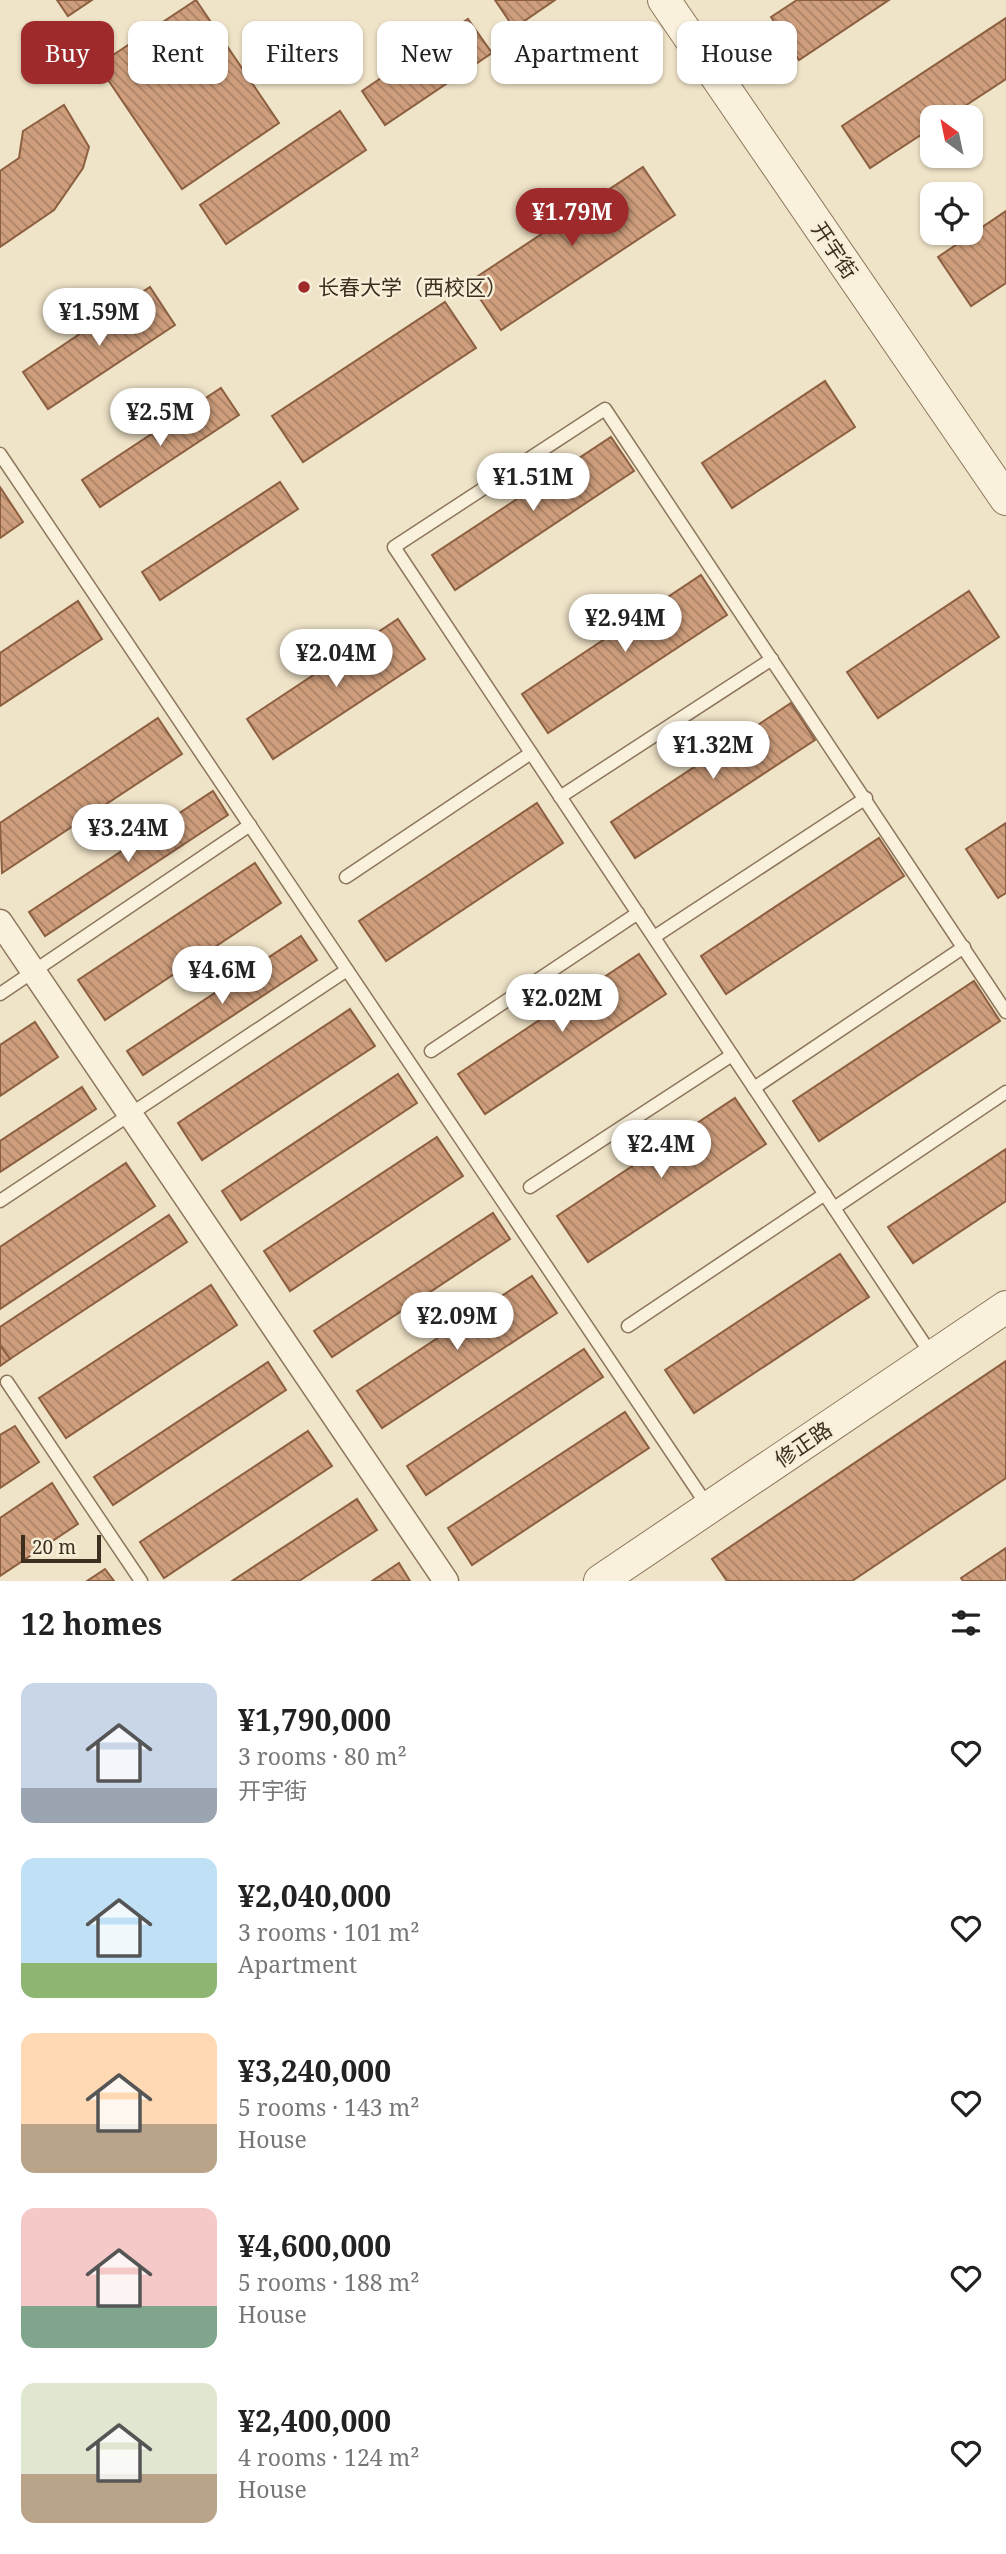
<!DOCTYPE html>
<meta charset="utf-8">
<style>
:root{--surface:#fff;--page:#f6f6f6;--text:#222;--muted:#767676;--accent:#9e2a2b}
body{margin:0;font-family:"Noto Serif","Noto Sans SC",serif;background:var(--page);color:var(--text);height:100vh;display:flex;flex-direction:column;font-size:26px;white-space:nowrap}
*{box-sizing:border-box;margin:0}
p{font-size:23px;color:var(--muted)}
.icon{flex:none;width:38px;height:38px;fill:none;stroke:currentColor;stroke-width:2;stroke-linecap:round;stroke-linejoin:round}
.map{position:relative;height:1581px;overflow:hidden}
.details{display:flex;flex-direction:column;background:var(--surface);flex:1}
.details>*{flex:none}
.banner{position:absolute;left:21px;top:21px;width:964px;height:63px;display:flex;gap:14px}
.needle{width:46px;rotate:327deg}
.controls{position:absolute;left:920px;top:105px;display:grid;gap:14px}
.controls a{display:grid;place-items:center;width:63px;height:63px;border-radius:14px;background:var(--surface);box-shadow:0 2px 5px #0004;font-size:35px}
.scale{position:absolute;left:21px;bottom:18px;width:80px;box-sizing:border-box;padding-left:7px;border:4px solid #3d2e20;border-top:0;font-size:19px;line-height:24px;white-space:nowrap;color:#3d2e20;-webkit-text-stroke:5px #f7eed8;paint-order:stroke}
.price{position:absolute;translate:-50% -60px;padding:0 16px;border-radius:24px;background:#fff;color:#222;font-size:23px;line-height:46px;filter:drop-shadow(0 2px 4px #0008)}
.price::after{content:'';position:absolute;left:50%;top:42px;width:21px;height:16px;margin-left:-10px;background:inherit;clip-path:polygon(0 0,100% 0,50% 100%)}
.price.selected{background:var(--accent);color:#fff}
ul{padding:0;list-style:none}
li{display:flex;align-items:center;gap:21px;height:175px;padding:0 21px}
li span{display:grid;place-items:center;flex:none;width:196px;height:140px;border-radius:14px;color:#555}
li>.icon{margin-inline-start:auto}
span .icon{width:84px;height:84px;fill:#fffc;stroke-width:1}
li b{font-size:30px}
h2{display:flex;justify-content:space-between;align-items:center;height:84px;padding:0 21px;font-size:30px}
.tag{padding:0 24px;border-radius:14px;background:var(--surface);box-shadow:0 2px 5px #0004;font-size:24px;line-height:63px}
.tag.selected{background:var(--accent);color:#fff}
.map>svg:first-child{display:block}
.building{fill:url(#building-back-hatch);stroke:#8d5f41;stroke-width:2}
.lines{fill:none;stroke-linecap:round;stroke-linejoin:round}
.service-casing{stroke:#8d765c;stroke-width:15}
.minor-casing{stroke:#8d765c;stroke-width:27}
.tertiary-casing{stroke:#8d765c;stroke-width:34}
.service{stroke:#faf1dc;stroke-width:12}
.minor{stroke:#faf1dc;stroke-width:24}
.tertiary{stroke:#faf1dc;stroke-width:32}
.poi-dot{fill:#9e2a2b;stroke:#f7eed8;stroke-width:2.5}
.labels{text-anchor:middle;dominant-baseline:central;stroke-width:5;stroke-linejoin:round;paint-order:stroke}
.street-label{font-size:21px;fill:#3d2e20;stroke:#f7eed8}
.poi-label{font-size:21px;fill:#3d2e20;stroke:#f7eed8;text-anchor:start}
</style>
<div class="map">
<svg width="1006" height="1581" viewBox="0 0 1006 1581">
<defs>
<pattern id="building-back-hatch" width="6" height="6" patternUnits="userSpaceOnUse" patternTransform="scale(1.75)"><rect width="6" height="6" fill="#cf9f7d"/><path d="M-1 5l2 2M0 0l6 6M5-1l2 2" fill="none" stroke="#a98266"/></pattern>
</defs>
<rect width="100%" height="100%" fill="#f0e4c8"/>
<g class="building">
<polygon points="57,0 92,0 68,16"/>
<polygon points="196,0 279,123 182,189 98,65"/>
<polygon points="495,0 555,0 514,28"/>
<polygon points="797,0 889,0 799,60 771,17"/>
<polygon points="1006,18 1006,79 948,117 933,117 933,127 870,168 842,126"/>
<polygon points="468,19 492,53 385,125 362,91"/>
<polygon points="64,105 89,147 83,168 54,210 0,247 0,171 19,158 23,131"/>
<polygon points="340,111 366,150 226,244 200,205"/>
<polygon points="643,167 675,215 501,330 469,282"/>
<polygon points="1006,211 1006,283 971,306 938,257"/>
<polygon points="150,287 175,325 48,409 23,372"/>
<polygon points="445,302 476,348 303,462 272,416"/>
<polygon points="825,381 855,427 732,508 702,463"/>
<polygon points="221,388 239,415 100,507 82,480"/>
<polygon points="611,437 634,471 455,590 432,555"/>
<polygon points="280,482 298,509 160,600 142,572"/>
<polygon points="0,487 23,522 0,538"/>
<polygon points="701,575 727,615 548,733 522,694"/>
<polygon points="969,591 999,637 878,718 847,672"/>
<polygon points="78,601 102,639 0,706 0,653"/>
<polygon points="398,619 425,659 273,759 247,719"/>
<polygon points="791,703 815,740 635,858 611,822"/>
<polygon points="158,718 182,754 2,873 0,823"/>
<polygon points="213,791 228,815 45,936 29,912"/>
<polygon points="537,803 563,843 386,961 359,921"/>
<polygon points="1006,823 1006,893 998,898 966,849"/>
<polygon points="879,838 904,876 726,994 701,956"/>
<polygon points="255,863 281,903 105,1020 78,980"/>
<polygon points="301,936 317,960 143,1075 127,1051"/>
<polygon points="639,954 666,994 485,1114 458,1074"/>
<polygon points="974,981 1000,1021 819,1141 793,1101"/>
<polygon points="350,1009 375,1046 202,1160 178,1123"/>
<polygon points="35,1022 58,1057 0,1096 0,1045"/>
<polygon points="398,1074 417,1103 241,1220 222,1191"/>
<polygon points="82,1087 96,1109 0,1172 0,1141"/>
<polygon points="735,1098 766,1144 588,1262 557,1216"/>
<polygon points="437,1137 463,1176 290,1291 264,1251"/>
<polygon points="1006,1149 1006,1201 913,1263 888,1227"/>
<polygon points="126,1163 155,1206 0,1309 0,1247"/>
<polygon points="493,1213 510,1239 332,1357 314,1331"/>
<polygon points="169,1215 187,1242 10,1359 0,1345 0,1327"/>
<polygon points="840,1254 869,1297 694,1413 665,1370"/>
<polygon points="532,1276 557,1313 382,1428 357,1391"/>
<polygon points="211,1285 237,1325 66,1438 39,1398"/>
<polygon points="0,1345 10,1359 0,1366"/>
<polygon points="584,1349 603,1377 426,1495 407,1466"/>
<polygon points="1006,1361 1006,1478 852,1581 727,1581 712,1559"/>
<polygon points="268,1362 286,1390 113,1505 94,1477"/>
<polygon points="625,1412 649,1448 472,1565 448,1528"/>
<polygon points="15,1426 39,1462 0,1488 0,1435"/>
<polygon points="308,1431 332,1466 164,1578 140,1542"/>
<polygon points="52,1483 78,1524 0,1576 0,1518"/>
<polygon points="357,1499 377,1530 299,1581 232,1581"/>
<polygon points="1006,1548 1006,1581 963,1581 961,1578"/>
<polygon points="399,1563 410,1581 372,1581"/>
<polygon points="105,1569 114,1581 87,1581"/>
</g>
<g class="lines">
<defs>
<g id="service">
<polyline points="0,454 709,1508"/>
<polyline points="560,797 772,659"/>
<polyline points="346,877 531,753"/>
<polyline points="654,937 866,798"/>
<polyline points="0,994 250,825"/>
<polyline points="431,1051 638,913"/>
<polyline points="754,1088 964,947"/>
<polyline points="530,1187 732,1055"/>
<polyline points="0,1201 347,970"/>
<polyline points="834,1208 1006,1092"/>
<polyline points="628,1326 825,1194"/>
<polyline points="933,1357 394,547 605,409 1006,1012"/>
<polyline points="7,1382 141,1581"/>
</g>
<polyline id="minor" points="0,922 446,1581"/>
<g id="tertiary">
<polyline points="664,0 1006,499"/>
<polyline points="600,1581 1006,1307"/>
</g>
</defs>
<use href="#service" class="service-casing"/>
<use href="#minor" class="minor-casing"/>
<use href="#tertiary" class="tertiary-casing"/>
<use href="#service" class="service"/>
<use href="#minor" class="minor"/>
<use href="#tertiary" class="tertiary"/>
</g>
<circle class="poi-dot" cx="304" cy="287" r="7"/>
<g class="labels">
<g class="street-label">
<text transform="translate(835 250) rotate(56)">开宇街</text>
<text transform="translate(803 1444) rotate(-34)">修正路</text>
</g>
<g class="poi-label">
<text x="318" y="287">长春大学（西校区）</text>
</g>
</g>
</svg>
<div class="controls">
<a><svg class="needle" viewBox="-14 -14 28 28"><path d="M0-13l5 13h-10z" fill="#e53935"/><path d="M0 13l5-13h-10z" fill="#767676"/></svg></a>
<a><svg class="icon" aria-label="locate" viewBox="0 0 24 24"><circle cx="12" cy="12" r="6"/><path d="M12 2v4M12 18v4M2 12h4M18 12h4"/></svg></a>
</div>
<div class="scale">20 m</div>
<b class="price selected" style="left:572px;top:248px">¥1.79M</b>
<b class="price" style="left:99px;top:348px">¥1.59M</b>
<b class="price" style="left:160px;top:448px">¥2.5M</b>
<b class="price" style="left:533px;top:513px">¥1.51M</b>
<b class="price" style="left:625px;top:654px">¥2.94M</b>
<b class="price" style="left:336px;top:689px">¥2.04M</b>
<b class="price" style="left:713px;top:781px">¥1.32M</b>
<b class="price" style="left:128px;top:864px">¥3.24M</b>
<b class="price" style="left:222px;top:1006px">¥4.6M</b>
<b class="price" style="left:562px;top:1034px">¥2.02M</b>
<b class="price" style="left:661px;top:1180px">¥2.4M</b>
<b class="price" style="left:457px;top:1352px">¥2.09M</b>
<div class="banner">
<a class="tag selected">Buy</a>
<a class="tag">Rent</a>
<a class="tag">Filters</a>
<a class="tag">New</a>
<a class="tag">Apartment</a>
<a class="tag">House</a>
</div>
</div>
<section class="details">
<h2>12 homes<svg class="icon" aria-label="filters" viewBox="0 0 24 24"><path d="M4 7h16M4 17h16"/><circle cx="9" cy="7" r="2"/><circle cx="15" cy="17" r="2"/></svg></h2>
<ul>
<li><span style="background:linear-gradient(#c9d6e8 75%,#9aa5b1 0)"><svg class="icon" aria-label="home" viewBox="0 0 24 24"><path d="M3 11l9-7 9 7M6 9v11h12V9"/></svg></span><div><b>¥1,790,000</b><p>3 rooms · 80 m²</p><p>开宇街</p></div><svg class="icon" aria-label="heart" viewBox="0 0 24 24"><path d="M12 20l-8-8c-3-5 5-10 8-4 3-6 11-1 8 4z"/></svg></li>
<li><span style="background:linear-gradient(#bfe0f5 75%,#8fb573 0)"><svg class="icon" aria-label="home" viewBox="0 0 24 24"><path d="M3 11l9-7 9 7M6 9v11h12V9"/></svg></span><div><b>¥2,040,000</b><p>3 rooms · 101 m²</p><p>Apartment</p></div><svg class="icon" aria-label="heart" viewBox="0 0 24 24"><path d="M12 20l-8-8c-3-5 5-10 8-4 3-6 11-1 8 4z"/></svg></li>
<li><span style="background:linear-gradient(#ffd9b3 65%,#b9a48a 0)"><svg class="icon" aria-label="home" viewBox="0 0 24 24"><path d="M3 11l9-7 9 7M6 9v11h12V9"/></svg></span><div><b>¥3,240,000</b><p>5 rooms · 143 m²</p><p>House</p></div><svg class="icon" aria-label="heart" viewBox="0 0 24 24"><path d="M12 20l-8-8c-3-5 5-10 8-4 3-6 11-1 8 4z"/></svg></li>
<li><span style="background:linear-gradient(#f6c9c9 70%,#7fa58c 0)"><svg class="icon" aria-label="home" viewBox="0 0 24 24"><path d="M3 11l9-7 9 7M6 9v11h12V9"/></svg></span><div><b>¥4,600,000</b><p>5 rooms · 188 m²</p><p>House</p></div><svg class="icon" aria-label="heart" viewBox="0 0 24 24"><path d="M12 20l-8-8c-3-5 5-10 8-4 3-6 11-1 8 4z"/></svg></li>
<li><span style="background:linear-gradient(#dfe7d0 65%,#b9a48a 0)"><svg class="icon" aria-label="home" viewBox="0 0 24 24"><path d="M3 11l9-7 9 7M6 9v11h12V9"/></svg></span><div><b>¥2,400,000</b><p>4 rooms · 124 m²</p><p>House</p></div><svg class="icon" aria-label="heart" viewBox="0 0 24 24"><path d="M12 20l-8-8c-3-5 5-10 8-4 3-6 11-1 8 4z"/></svg></li>
</ul>
</section>
